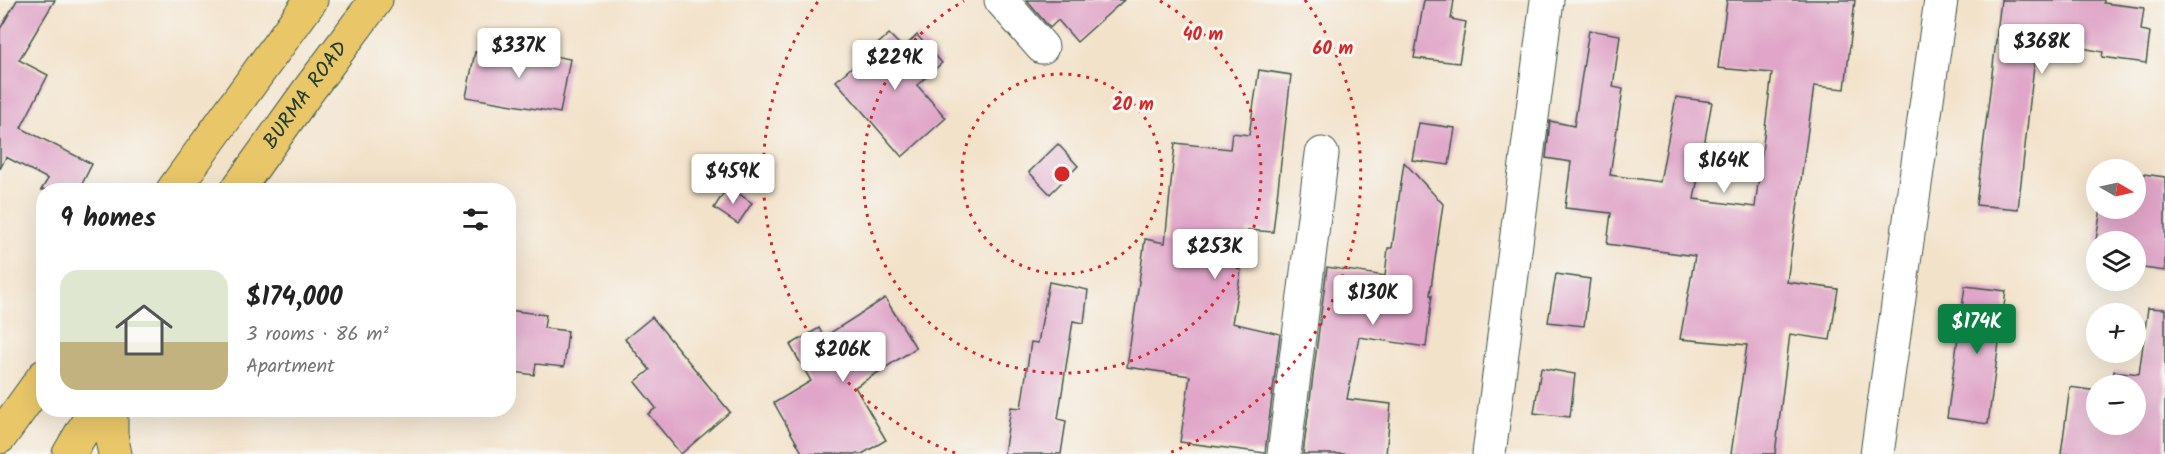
<!DOCTYPE html>
<meta charset="utf-8">
<style>
:root{--surface:#fff;--page:#f6f6f6;--text:#222;--muted:#767676;--line:#e0e0e0;--accent:#0b8043}
body{margin:0;font-family:Kalam,sans-serif;background:var(--page);color:var(--text);height:100vh;display:flex;flex-direction:column;font-size:22px;white-space:nowrap}
*{box-sizing:border-box;margin:0}
p{font-size:20px;color:var(--muted)}
.icon{flex:none;width:33px;height:33px;fill:none;stroke:currentColor;stroke-width:2;stroke-linecap:round;stroke-linejoin:round}
.map{position:relative;flex:1;overflow:hidden}
.panel{position:absolute;left:36px;top:183px;width:480px;height:234px;display:flex;flex-direction:column;background:var(--surface);border-radius:24px;box-shadow:0 6px 24px #0002}
.panel>*{flex:none}
.needle{width:39px;rotate:99deg}
.controls{position:absolute;left:2086px;top:159px;display:grid;gap:12px}
.controls a{display:grid;place-items:center;width:60px;height:60px;border-radius:50%;background:var(--surface);box-shadow:0 6px 24px #0002;font-size:30px}
.price{position:absolute;translate:-50% -51px;padding:0 14px;border-radius:6px;background:#fff;color:#222;font-size:20px;line-height:39px;filter:drop-shadow(0 2px 3px #0008)}
.price::after{content:'';position:absolute;left:50%;top:36px;width:18px;height:14px;margin-left:-9px;background:inherit;clip-path:polygon(0 0,100% 0,50% 100%)}
.price.current{background:var(--accent);color:#fff}
ul{padding:0;list-style:none}
li{display:flex;align-items:center;gap:18px;height:150px;padding:0 24px}
li+li{border-top:2px solid var(--line)}
li span{display:grid;place-items:center;flex:none;width:168px;height:120px;border-radius:18px;color:#555}
li>.icon{margin-inline-start:auto}
span .icon{width:72px;height:72px;fill:#fffc;stroke-width:1}
li b{font-size:26px}
h2{display:flex;justify-content:space-between;align-items:center;height:72px;padding:0 24px;font-size:26px}
.map>svg:first-child{display:block}
.building{fill:#e0a5c8}
.lines{fill:none;stroke-linecap:round;stroke-linejoin:round}
.minor-casing{stroke:#3f564a;stroke-width:35}
.major-casing{stroke:#3f564a;stroke-width:35}
.minor{stroke:#fff;stroke-width:33}
.major{stroke:#e9c769;stroke-width:33}
.ring{fill:none;stroke:#d62828;stroke-width:3;stroke-dasharray:3 6}
.labels{text-anchor:middle;dominant-baseline:central;stroke-width:6;stroke-linejoin:round;paint-order:stroke}
.street-label{font-size:21px;fill:#1f3d34;stroke:#f6f6f2}
.centre{fill:#d62828;stroke:#f6f6f2;stroke-width:3}
.ring-label{font-size:18px;text-anchor:middle;font-weight:bold;fill:#d62828;stroke:#f6f6f2;stroke-width:6;stroke-linejoin:round;paint-order:stroke}
</style>
<div class="map">
<svg width="2165" height="454" viewBox="0 0 2165 454">
<rect width="100%" height="100%" fill="#f6f6f2"/>
<filter id="ink" filterUnits="userSpaceOnUse"><feTurbulence type="fractalNoise" baseFrequency=".0167" numOctaves="2"/><feDisplacementMap in="SourceGraphic" scale="12" xChannelSelector="R" yChannelSelector="G"/><feConvolveMatrix kernelMatrix="1 2 1 2 8 2 1 2 1" color-interpolation-filters="sRGB"/></filter>
<filter id="wash" filterUnits="userSpaceOnUse"><feTurbulence type="fractalNoise" baseFrequency=".008" numOctaves="4" result="noise"/><feDisplacementMap in="SourceGraphic" scale="24" xChannelSelector="R" yChannelSelector="G"/><feGaussianBlur stdDeviation="1.35" result="paint"/><feColorMatrix in="noise" values="0 0 0 0 0 0 0 0 0 0 0 0 0 0 0 0 0 1.4 0 .05"/><feComposite in="paint" operator="in"/></filter>
<g filter="url(#wash)">
<rect width="100%" height="100%" fill="#f3e2ca"/>
<g id="blocks">
<g class="building">
<polygon points="17,0 55,0 19,60 48,75 21,128 92,164 79,190 41,190 48,179 6,157 0,169 0,29"/>
<polygon points="1026,0 1124,0 1077,42 1058,20 1050,28"/>
<polygon points="1424,0 1454,0 1451,19 1466,22 1459,63 1414,58"/>
<polygon points="1727,0 1855,0 1845,89 1814,86 1787,282 1838,289 1830,340 1790,334 1775,454 1731,454 1747,345 1680,339 1695,256 1607,244 1611,213 1565,208 1571,162 1546,158 1550,121 1574,126 1589,30 1620,35 1613,87 1623,89 1610,175 1660,182 1676,97 1712,102 1694,199 1755,207 1772,73 1718,68"/>
<polygon points="2001,0 2104,0 2104,3 2144,8 2141,30 2150,32 2146,63 2102,57 2103,52 2037,39 2018,209 1976,205"/>
<polygon points="889,34 903,48 917,35 942,63 917,85 946,118 902,157 836,81"/>
<polygon points="498,46 570,59 560,113 466,97 475,52 496,56"/>
<polygon points="1259,70 1291,75 1273,232 1248,230 1232,323 1280,334 1265,453 1180,442 1190,376 1127,367 1145,239 1165,243 1175,143 1230,149 1232,133 1249,135"/>
<polygon points="1419,123 1455,128 1449,165 1412,160"/>
<polygon points="1058,144 1078,166 1050,194 1029,172"/>
<polygon points="1404,162 1443,204 1430,295 1432,295 1426,347 1359,337 1347,399 1391,404 1386,454 1303,454 1327,267 1385,276 1388,248 1392,248"/>
<polygon points="2136,173 2165,177 2165,271 2136,267 2136,242 2097,242 2097,261 2093,260 2101,208 2136,208"/>
<polygon points="728,186 752,203 738,224 714,208"/>
<polygon points="1556,274 1590,279 1584,326 1548,322"/>
<polygon points="1049,282 1088,290 1084,323 1073,321 1058,419 1066,421 1061,454 1004,454 1011,407 1021,408 1031,342 1038,343"/>
<polygon points="1965,286 2006,291 1988,424 1947,418"/>
<polygon points="885,298 916,348 855,387 886,440 862,454 803,454 774,403 811,381 790,345 819,328 824,337"/>
<polygon points="2148,308 2165,309 2165,454 2061,454 2070,387 2097,391 2097,424 2136,424 2136,386 2112,386 2114,371 2139,374"/>
<polygon points="508,310 546,315 544,328 568,331 564,367 536,364 534,375 508,371"/>
<polygon points="652,317 730,412 681,454 648,414 656,408 635,382 650,370 625,339"/>
<polygon points="1541,368 1575,374 1570,417 1534,413"/>
</g>
</g>
</g>
<g filter="url(#ink)">
<use href="#blocks" fill-opacity="0" stroke="#3f564a" stroke-width="1.5"/>
<g class="lines">
<defs>
<g id="minor">
<polyline points="1001,0 1042,47"/>
<polyline points="1284,454 1322,154"/>
<polyline points="1489,454 1547,0"/>
<polyline points="1877,454 1941,0"/>
</g>
<g id="major">
<polyline points="173,190 311,0"/>
<path id="s1" d="M237 190 308 91 376 0"/>
<polyline points="111,410 111,435 115,454"/>
<polyline points="0,437 44,376"/>
<polyline points="69,454 95,410"/>
</g>
</defs>
<use href="#minor" class="minor-casing"/>
<use href="#major" class="major-casing"/>
<use href="#minor" class="minor"/>
<use href="#major" class="major"/>
</g>
</g>
<g class="ring">
<circle cx="1062" cy="174" r="100"/>
<path d="M1160 1A199 199 0 1 1 964 1"/>
<path d="M955 453A299 299 0 0 1 819 0M1305 0A299 299 0 0 1 1169 453"/>
</g>
<g class="labels">
<g class="street-label">
<text stroke="none"><textPath href="#s1" startOffset="117">BURMA ROAD</textPath></text>
</g>
</g>
<circle cx="1062" cy="174" r="9" class="centre"/>
<g class="ring-label">
<text x="1203" y="40">40 m</text>
<text x="1333" y="54">60 m</text>
<text x="1133" y="110">20 m</text>
</g>
</svg>
<div class="controls">
<a><svg class="needle" viewBox="-14 -14 28 28"><path d="M0-13l5 13h-10z" fill="#e53935"/><path d="M0 13l5-13h-10z" fill="#767676"/></svg></a>
<a><svg class="icon" aria-label="layers" viewBox="0 0 24 24"><path d="M12 4l9 5-9 5-9-5zM3 14l9 5 9-5"/></svg></a>
<a>+</a>
<a>−</a>
</div>
<b class="price" style="left:2042px;top:75px">$368K</b>
<b class="price" style="left:519px;top:79px">$337K</b>
<b class="price" style="left:895px;top:91px">$229K</b>
<b class="price" style="left:1724px;top:194px">$164K</b>
<b class="price" style="left:733px;top:205px">$459K</b>
<b class="price" style="left:1215px;top:280px">$253K</b>
<b class="price" style="left:1373px;top:326px">$130K</b>
<b class="price current" style="left:1977px;top:355px">$174K</b>
<b class="price" style="left:843px;top:383px">$206K</b>
<section class="panel">
<h2>9 homes<svg class="icon" aria-label="filters" viewBox="0 0 24 24"><path d="M4 7h16M4 17h16"/><circle cx="9" cy="7" r="2"/><circle cx="15" cy="17" r="2"/></svg></h2>
<ul>
<li><span style="background:linear-gradient(#dfe7d0 60%,#c2b280 0)"><svg class="icon" aria-label="home" viewBox="0 0 24 24"><path d="M3 11l9-7 9 7M6 9v11h12V9"/></svg></span><div><b>$174,000</b><p>3 rooms · 86 m²</p><p>Apartment</p></div></li>
</ul>
</section>
</div>
